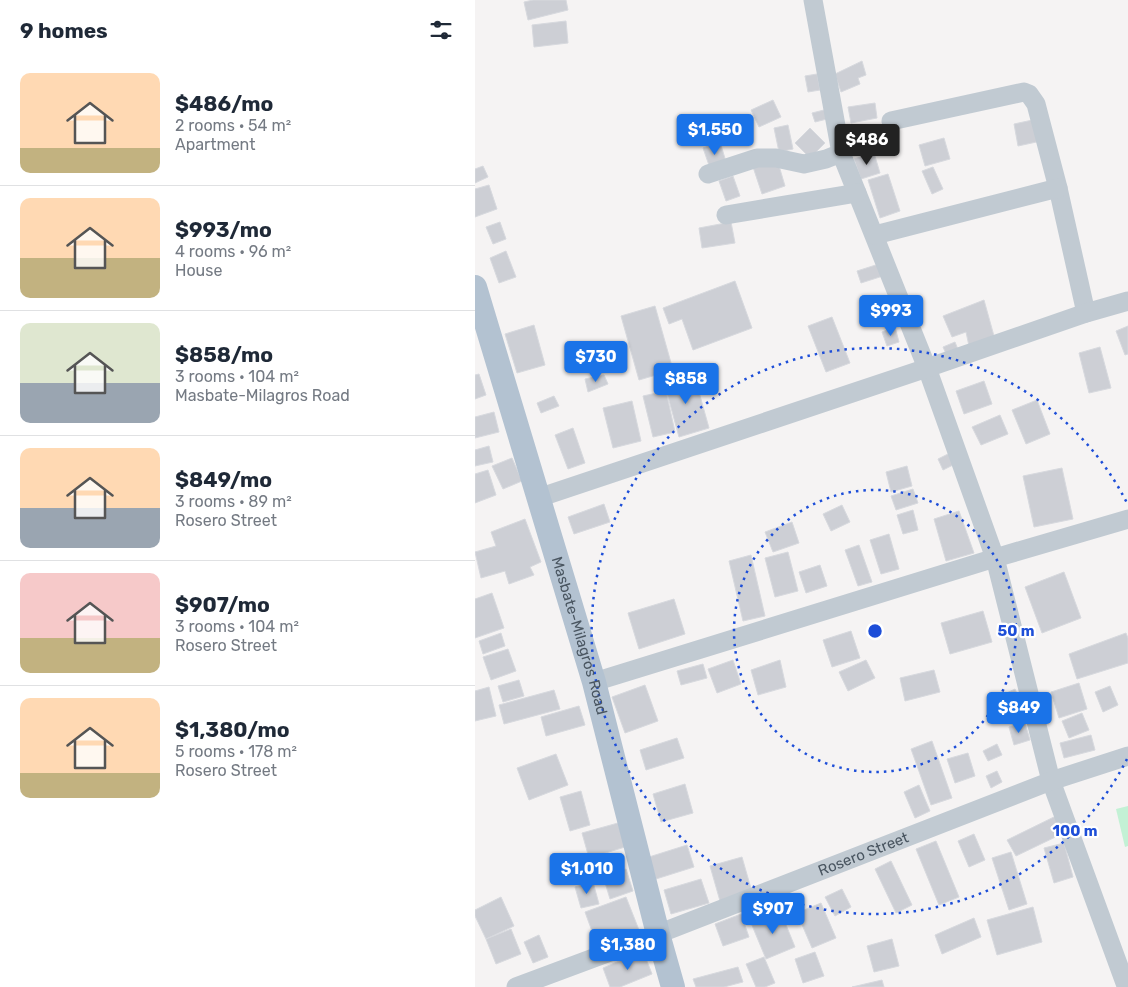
<!DOCTYPE html>
<meta charset="utf-8">
<style>
:root{--surface:#fff;--page:#f2f2f3;--text:#1f2937;--muted:#747a83;--line:#e0e1e3;--accent:#1a73e8}
body{margin:0;font-family:Rubik,sans-serif;background:var(--page);color:var(--text);height:100vh;display:flex;flex-direction:column;font-size:19px;white-space:nowrap}
*{box-sizing:border-box;margin:0}
p{font-size:16px;color:var(--muted)}
.icon{flex:none;width:28px;height:28px;fill:none;stroke:currentColor;stroke-width:2;stroke-linecap:round;stroke-linejoin:round}
.map{position:relative;flex:1;overflow:hidden}
.side{display:flex;flex-direction:column;background:var(--surface);width:475px}
.side>*{flex:none}
.price{position:absolute;translate:-50% -42px;padding:0 11px;border-radius:5px;background:var(--accent);color:#fff;font-size:16px;line-height:32px;filter:drop-shadow(0 1px 2px #0008)}
.price::after{content:'';position:absolute;left:50%;top:30px;width:15px;height:11px;margin-left:-8px;background:inherit;clip-path:polygon(0 0,100% 0,50% 100%)}
.price.active{background:#222;color:#fff}
ul{padding:0;list-style:none}
li{display:flex;align-items:center;gap:15px;height:125px;padding:0 20px}
li+li{border-top:1px solid var(--line)}
li span{display:grid;place-items:center;flex:none;width:140px;height:100px;border-radius:10px;color:#555}
li>.icon{margin-inline-start:auto}
span .icon{width:60px;height:60px;fill:#fffc;stroke-width:1}
li b{font-size:21px}
h2{display:flex;justify-content:space-between;align-items:center;height:60px;padding:0 20px;font-size:21px}
main{display:flex;flex:1;min-height:0}
.map>svg:first-child{display:block}
.green{fill:#c3f1d5}
.building{fill:#cdcfd5;stroke:#d7d9de}
.lines{fill:none;stroke-linecap:round;stroke-linejoin:round}
.minor{stroke:#c1cad2;stroke-width:19}
.major{stroke:#b3c2d1;stroke-width:24}
.ring{fill:none;stroke:#1d4ed8;stroke-width:2.5;stroke-dasharray:2.5 5}
.labels{text-anchor:middle;dominant-baseline:central;stroke-width:4.5;stroke-linejoin:round;paint-order:stroke}
.street-label{font-size:15px;fill:#4a5661;stroke:#fff}
.centre{fill:#1d4ed8;stroke:#fff;stroke-width:2.5}
.ring-label{font-size:15px;text-anchor:middle;font-weight:bold;fill:#1d4ed8;stroke:#fff;stroke-width:4.5;stroke-linejoin:round;paint-order:stroke}
</style>
<main>
<section class="side">
<h2>9 homes<svg class="icon" aria-label="filters" viewBox="0 0 24 24"><path d="M4 7h16M4 17h16"/><circle cx="9" cy="7" r="2"/><circle cx="15" cy="17" r="2"/></svg></h2>
<ul>
<li><span style="background:linear-gradient(#ffd9b3 75%,#c2b280 0)"><svg class="icon" aria-label="home" viewBox="0 0 24 24"><path d="M3 11l9-7 9 7M6 9v11h12V9"/></svg></span><div><b>$486/mo</b><p>2 rooms · 54 m²</p><p>Apartment</p></div></li>
<li><span style="background:linear-gradient(#ffd9b3 60%,#c2b280 0)"><svg class="icon" aria-label="home" viewBox="0 0 24 24"><path d="M3 11l9-7 9 7M6 9v11h12V9"/></svg></span><div><b>$993/mo</b><p>4 rooms · 96 m²</p><p>House</p></div></li>
<li><span style="background:linear-gradient(#dfe7d0 60%,#9aa5b1 0)"><svg class="icon" aria-label="home" viewBox="0 0 24 24"><path d="M3 11l9-7 9 7M6 9v11h12V9"/></svg></span><div><b>$858/mo</b><p>3 rooms · 104 m²</p><p>Masbate-Milagros Road</p></div></li>
<li><span style="background:linear-gradient(#ffd9b3 60%,#9aa5b1 0)"><svg class="icon" aria-label="home" viewBox="0 0 24 24"><path d="M3 11l9-7 9 7M6 9v11h12V9"/></svg></span><div><b>$849/mo</b><p>3 rooms · 89 m²</p><p>Rosero Street</p></div></li>
<li><span style="background:linear-gradient(#f6c9c9 65%,#c2b280 0)"><svg class="icon" aria-label="home" viewBox="0 0 24 24"><path d="M3 11l9-7 9 7M6 9v11h12V9"/></svg></span><div><b>$907/mo</b><p>3 rooms · 104 m²</p><p>Rosero Street</p></div></li>
<li><span style="background:linear-gradient(#ffd9b3 75%,#c2b280 0)"><svg class="icon" aria-label="home" viewBox="0 0 24 24"><path d="M3 11l9-7 9 7M6 9v11h12V9"/></svg></span><div><b>$1,380/mo</b><p>5 rooms · 178 m²</p><p>Rosero Street</p></div></li>
</ul>
</section>
<div class="map">
<svg width="653" height="987" viewBox="0 0 653 987">
<rect width="100%" height="100%" fill="#f5f3f3"/>
<polygon class="green" points="653,806 653,846 650,847 641,809"/>
<g class="building">
<polygon points="58,0 91,0 93,10 53,20 49,2"/>
<polygon points="91,21 93,43 59,47 57,25"/>
<polygon points="387,61 391,75 383,78 385,84 366,92 360,74"/>
<polygon points="342,74 345,90 333,92 330,76"/>
<polygon points="298,100 306,117 284,127 276,110"/>
<polygon points="400,103 402,118 376,123 373,107"/>
<polygon points="353,109 356,118 340,122 337,113"/>
<polygon points="562,119 566,141 543,146 539,124"/>
<polygon points="313,125 318,149 304,152 299,128"/>
<polygon points="401,125 405,142 378,148 374,132"/>
<polygon points="335,128 350,143 335,158 320,143"/>
<polygon points="469,138 475,159 450,166 444,145"/>
<polygon points="245,142 252,165 236,171 228,148"/>
<polygon points="399,153 405,173 386,179 379,159"/>
<polygon points="302,159 310,186 287,194 278,167"/>
<polygon points="8,166 13,177 0,183 0,169"/>
<polygon points="458,167 468,189 457,194 447,171"/>
<polygon points="413,174 425,211 405,218 393,180"/>
<polygon points="258,176 265,196 251,201 244,181"/>
<polygon points="14,185 22,209 0,217 0,189"/>
<polygon points="25,222 31,239 18,244 11,227"/>
<polygon points="256,222 260,243 227,248 224,228"/>
<polygon points="31,251 41,277 24,283 15,258"/>
<polygon points="407,263 411,275 386,283 382,271"/>
<polygon points="260,281 277,328 218,350 207,319 194,324 188,308"/>
<polygon points="509,300 519,336 494,346 491,332 477,337 468,316"/>
<polygon points="180,306 198,370 164,380 146,316"/>
<polygon points="357,317 375,363 351,372 333,326"/>
<polygon points="59,325 70,365 42,373 30,334"/>
<polygon points="653,326 653,354 650,355 641,331"/>
<polygon points="420,327 424,342 412,346 407,332"/>
<polygon points="480,342 484,352 472,356 468,347"/>
<polygon points="625,347 636,388 614,393 604,353"/>
<polygon points="4,374 11,395 0,399 0,375"/>
<polygon points="219,374 234,428 204,437 189,382"/>
<polygon points="129,375 133,384 113,392 110,379"/>
<polygon points="509,381 517,404 489,414 481,391"/>
<polygon points="191,391 200,432 178,437 168,396"/>
<polygon points="79,396 84,406 66,413 62,403"/>
<polygon points="562,400 575,434 551,444 537,410"/>
<polygon points="157,401 166,441 138,448 128,408"/>
<polygon points="19,412 24,432 0,438 0,417"/>
<polygon points="525,415 533,434 506,445 497,427"/>
<polygon points="98,428 110,463 93,469 80,435"/>
<polygon points="14,446 18,462 0,466 0,450"/>
<polygon points="477,452 482,463 468,470 463,459"/>
<polygon points="37,458 47,481 28,489 17,466"/>
<polygon points="432,466 437,486 416,492 411,472"/>
<polygon points="587,468 598,519 559,527 548,476"/>
<polygon points="13,470 21,495 0,503 0,474"/>
<polygon points="438,489 443,503 421,510 416,496"/>
<polygon points="129,504 135,522 99,534 93,517"/>
<polygon points="367,505 375,522 356,531 348,514"/>
<polygon points="438,510 443,530 428,534 422,515"/>
<polygon points="484,511 499,553 471,561 459,519"/>
<polygon points="50,519 66,562 55,567 59,575 34,584 30,571 6,578 0,552 21,546 16,532"/>
<polygon points="317,522 324,543 298,552 290,532"/>
<polygon points="414,534 424,569 406,574 395,540"/>
<polygon points="384,545 397,582 383,586 370,550"/>
<polygon points="313,552 323,591 300,597 290,558"/>
<polygon points="276,555 290,616 268,621 254,561"/>
<polygon points="345,565 352,586 331,593 324,572"/>
<polygon points="589,572 606,618 567,633 550,587"/>
<polygon points="17,593 29,628 0,638 0,599"/>
<polygon points="199,599 210,634 164,649 153,613"/>
<polygon points="508,611 517,642 475,654 466,623"/>
<polygon points="376,631 385,658 357,667 348,640"/>
<polygon points="26,633 30,646 8,654 4,641"/>
<polygon points="651,633 653,638 653,663 602,679 594,654"/>
<polygon points="33,649 41,671 16,680 8,657"/>
<polygon points="258,660 266,684 242,693 233,669"/>
<polygon points="305,660 311,687 283,695 276,670"/>
<polygon points="391,660 400,678 373,691 364,672"/>
<polygon points="228,664 232,678 206,685 202,671"/>
<polygon points="459,670 465,692 430,701 425,678"/>
<polygon points="44,680 49,696 28,702 23,686"/>
<polygon points="604,683 612,709 584,718 576,692"/>
<polygon points="170,685 183,721 150,733 137,697"/>
<polygon points="635,686 643,705 628,712 620,692"/>
<polygon points="14,687 21,716 0,721 0,691"/>
<polygon points="540,689 548,707 532,714 523,697"/>
<polygon points="79,690 85,709 29,724 24,705"/>
<polygon points="104,706 110,725 71,736 66,717"/>
<polygon points="607,713 614,730 594,738 587,721"/>
<polygon points="550,723 555,740 539,745 534,727"/>
<polygon points="616,735 620,750 589,758 585,743"/>
<polygon points="202,738 209,758 171,770 165,750"/>
<polygon points="457,741 477,798 456,805 436,749"/>
<polygon points="522,744 527,755 513,761 508,751"/>
<polygon points="493,753 500,776 480,783 472,759"/>
<polygon points="81,754 93,785 54,800 42,768"/>
<polygon points="522,771 527,782 516,788 511,776"/>
<polygon points="210,784 218,813 186,822 178,794"/>
<polygon points="444,785 455,811 440,818 429,792"/>
<polygon points="106,791 115,825 95,831 85,797"/>
<polygon points="585,814 593,831 541,856 532,840"/>
<polygon points="143,823 150,847 114,858 107,833"/>
<polygon points="499,834 510,860 494,867 483,841"/>
<polygon points="461,841 484,897 464,905 441,849"/>
<polygon points="589,843 598,877 579,883 569,848"/>
<polygon points="212,845 219,867 181,879 174,857"/>
<polygon points="536,852 552,904 534,910 517,858"/>
<polygon points="267,857 277,892 245,901 235,866"/>
<polygon points="416,861 437,905 421,913 400,869"/>
<polygon points="151,869 158,891 135,899 128,876"/>
<polygon points="226,879 234,903 196,914 189,890"/>
<polygon points="118,882 124,904 106,908 100,887"/>
<polygon points="367,889 376,907 360,916 350,897"/>
<polygon points="26,897 39,926 11,939 0,916 0,910"/>
<polygon points="151,897 164,930 122,945 110,912"/>
<polygon points="346,903 361,938 337,948 322,913"/>
<polygon points="558,907 567,942 522,955 512,920"/>
<polygon points="305,910 320,947 291,959 276,923"/>
<polygon points="266,914 274,937 248,946 240,924"/>
<polygon points="499,918 506,937 467,954 460,935"/>
<polygon points="36,929 46,954 21,964 11,939"/>
<polygon points="64,935 73,957 58,963 49,942"/>
<polygon points="417,939 424,966 399,972 392,946"/>
<polygon points="168,951 177,974 145,987 135,987 128,968"/>
<polygon points="340,952 349,976 328,983 320,959"/>
<polygon points="289,957 300,983 290,987 281,987 271,964"/>
<polygon points="263,967 268,982 249,987 221,987 218,979"/>
<polygon points="407,980 409,987 377,987"/>
</g>
<g class="lines">
<g class="minor">
<polyline points="338,0 366,153"/>
<polyline points="416,121 549,92 554,94 561,104 583,188 611,313"/>
<polyline points="233,174 282,158 301,158 329,164 351,159 366,153 452,368 520,558 576,781 650,983"/>
<polyline points="251,215 382,193"/>
<polyline points="400,235 583,188"/>
<polyline points="63,498 452,368 611,313 653,301"/>
<polyline points="119,682 520,558 653,519"/>
<path id="s1" d="M41 987 183 934 576 781 653 756"/>
</g>
<path class="major" id="s2" d="M0 287 119 682 183 934 198 987"/>
</g>
<g class="ring">
<circle cx="400" cy="631" r="141"/>
<path d="M652 759A283 283 0 1 1 652 503"/>
</g>
<g class="labels">
<g class="street-label">
<text stroke="none"><textPath href="#s2" startOffset="364">Masbate-Milagros Road</textPath></text>
<text stroke="none"><textPath href="#s1" startOffset="372">Rosero Street</textPath></text>
</g>
</g>
<circle cx="400" cy="631" r="8" class="centre"/>
<g class="ring-label">
<text x="541" y="636">50 m</text>
<text x="600" y="836">100 m</text>
</g>
</svg>
<b class="price" style="left:240px;top:156px">$1,550</b>
<b class="price active" style="left:392px;top:166px">$486</b>
<b class="price" style="left:416px;top:337px">$993</b>
<b class="price" style="left:121px;top:383px">$730</b>
<b class="price" style="left:211px;top:405px">$858</b>
<b class="price" style="left:544px;top:734px">$849</b>
<b class="price" style="left:112px;top:895px">$1,010</b>
<b class="price" style="left:298px;top:935px">$907</b>
<b class="price" style="left:153px;top:971px">$1,380</b>
</div>
</main>
